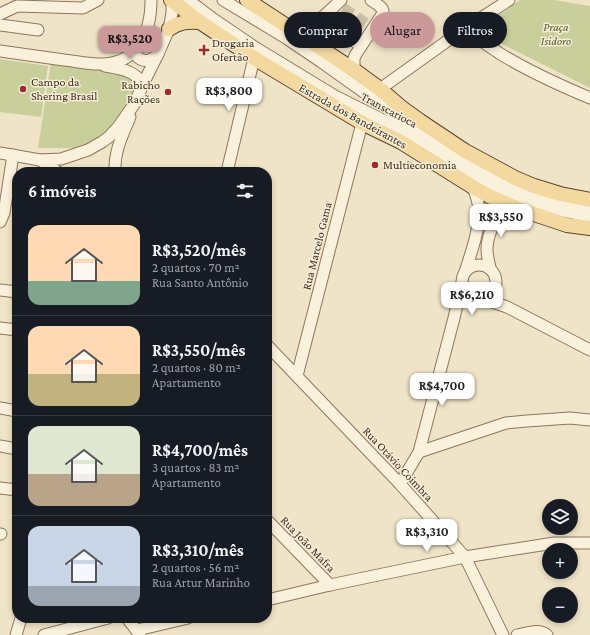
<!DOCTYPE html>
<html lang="pt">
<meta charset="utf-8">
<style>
:root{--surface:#171b24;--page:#242831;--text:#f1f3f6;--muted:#9ea1a6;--line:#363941;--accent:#cc999b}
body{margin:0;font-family:"Crimson Pro",serif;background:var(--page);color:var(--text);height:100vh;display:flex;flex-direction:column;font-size:15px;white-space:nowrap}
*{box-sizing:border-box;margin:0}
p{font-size:13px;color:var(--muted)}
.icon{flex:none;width:22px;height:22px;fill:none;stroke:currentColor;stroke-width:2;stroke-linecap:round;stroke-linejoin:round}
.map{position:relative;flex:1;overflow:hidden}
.panel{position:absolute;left:12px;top:167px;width:260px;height:456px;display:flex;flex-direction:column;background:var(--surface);border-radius:16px;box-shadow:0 2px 6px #0003}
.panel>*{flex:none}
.top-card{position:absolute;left:284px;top:12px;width:246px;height:36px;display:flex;gap:8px}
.buttons{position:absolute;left:542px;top:499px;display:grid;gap:8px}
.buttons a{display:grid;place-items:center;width:36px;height:36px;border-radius:50%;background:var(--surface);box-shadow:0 2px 6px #0003;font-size:20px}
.price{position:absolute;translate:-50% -34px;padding:0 9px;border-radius:8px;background:#fff;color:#222;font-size:13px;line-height:26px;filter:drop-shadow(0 1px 2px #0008)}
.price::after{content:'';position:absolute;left:50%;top:24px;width:12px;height:9px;margin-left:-6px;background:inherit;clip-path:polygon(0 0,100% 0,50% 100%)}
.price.current{background:var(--accent);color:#111}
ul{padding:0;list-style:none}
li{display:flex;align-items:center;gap:12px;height:100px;padding:0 16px}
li+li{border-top:1px solid var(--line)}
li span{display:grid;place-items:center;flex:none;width:112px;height:80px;border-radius:12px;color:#555}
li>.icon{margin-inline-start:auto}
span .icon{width:48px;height:48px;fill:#fffc;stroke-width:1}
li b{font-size:17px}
h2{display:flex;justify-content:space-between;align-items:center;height:48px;padding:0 16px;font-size:17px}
.tag{padding:0 14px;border-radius:18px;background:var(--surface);box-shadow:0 2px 6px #0003;font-size:14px;line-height:36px}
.tag.current{background:var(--accent);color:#111}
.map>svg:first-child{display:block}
.green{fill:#c9cf9b}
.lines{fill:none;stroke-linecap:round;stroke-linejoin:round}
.minor-tunnel{stroke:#ccc0a6;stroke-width:11;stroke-dasharray:11 5.5;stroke-linecap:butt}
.minor-casing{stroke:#8d765c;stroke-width:13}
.major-casing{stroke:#5b4430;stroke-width:16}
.minor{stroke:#faf1dc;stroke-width:11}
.major{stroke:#f3d9a0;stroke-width:14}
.poi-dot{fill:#9e2a2b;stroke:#f7eed8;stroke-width:1.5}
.labels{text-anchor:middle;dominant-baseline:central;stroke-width:3;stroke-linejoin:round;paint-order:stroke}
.park-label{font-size:12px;font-style:italic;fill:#4d5a26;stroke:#f7eed8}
.poi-label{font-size:12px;fill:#3d2e20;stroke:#f7eed8;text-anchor:start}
.street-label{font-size:12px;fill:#3d2e20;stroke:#f7eed8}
</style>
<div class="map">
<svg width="590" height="635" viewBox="0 0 590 635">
<rect width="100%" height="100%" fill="#f0e4c8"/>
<g class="green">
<polygon points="520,0 554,0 590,6 590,88 488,37 488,23"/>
<polygon points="0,59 48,66 41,117 0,112"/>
<polygon points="51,62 101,68 132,77 139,86 130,102 117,120 102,136 81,148 38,148"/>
</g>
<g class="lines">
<polyline class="minor-tunnel" points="343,8 367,24"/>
<defs>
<g id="minor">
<polyline points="188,0 212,18 256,48 335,96 395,126 467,173 487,184 532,202 563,211 590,217"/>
<polyline points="223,0 286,38 320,61 421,133 463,160 487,174 511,186 529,192 590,208"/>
<polyline points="0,14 17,6 83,8 98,0"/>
<polyline points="322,18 361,46"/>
<polyline points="0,25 38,30"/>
<path d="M464 29C476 37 487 45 499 53 528 71 559 85 590 98"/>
<path d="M298 33C316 25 327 13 341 0"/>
<path d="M136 48V55C143 64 151 61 158 54"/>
<path d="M0 51C21 54 43 57 64 60 75 61 86 64 98 64 136 66 151 34 151 0"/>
<path d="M105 66C121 69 134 70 143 84"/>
<path d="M354 70V58L356 54 383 13C384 7 376 4 371 0"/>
<polyline points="380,89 464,29 509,0"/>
<polyline points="0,153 40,160 61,159 88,150 102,142 109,137 118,127 135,103 143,84 158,54 169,29 172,13 172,0"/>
<polyline points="40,160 58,172"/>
<path d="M115 172C114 152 122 136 130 117"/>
<polyline points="227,172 254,58"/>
<polyline points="0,222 4,213 13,155"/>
<circle cx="479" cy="282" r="17"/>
<path d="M490 268C489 262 487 256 487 250 487 238 493 220 503 214 508 211 513 210 518 209"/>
<path d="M465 272C471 253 479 232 479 211 479 203 476 195 473 187"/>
<polyline points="0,290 17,292"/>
<polyline points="484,299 507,307 590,350"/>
<polyline points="0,328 17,330"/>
<polyline points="267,345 400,484 465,557 503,635"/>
<polyline points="297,376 362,123"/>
<polyline points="0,408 17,411"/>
<polyline points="0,446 17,449"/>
<polyline points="419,452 506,423 527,421 570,418 590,420"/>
<polyline points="400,484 419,452 454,318 462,283"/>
<polyline points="0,488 17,490"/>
<polyline points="267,520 330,585"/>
<polyline points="0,534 1,534"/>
<polyline points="267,600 330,585 465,557 554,543 590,543"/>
<polyline points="127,618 140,635"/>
<polyline points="137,630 188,618"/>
<polyline points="16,635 21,618"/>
<polyline points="44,635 108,618"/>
<path d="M517 635C527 633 540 628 547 635"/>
</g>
<g id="major">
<polyline points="171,0 200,22 254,58 362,123 401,142 473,187 489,196 518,209 543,217 567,225 590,228"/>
<polyline points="247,0 354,70 380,89 402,108 420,121 465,151 515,178 534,186 560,194 590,200"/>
<path d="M169 29C179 22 188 21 200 22"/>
</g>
</defs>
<use href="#minor" class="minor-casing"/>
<use href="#major" class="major-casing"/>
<use href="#minor" class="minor"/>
<use href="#major" class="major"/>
</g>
<g class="poi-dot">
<path d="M202 44h4v4h4v4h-4v4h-4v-4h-4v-4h4z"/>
<circle cx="23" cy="89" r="4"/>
<circle cx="168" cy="92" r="4"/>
<circle cx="375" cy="165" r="4"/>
</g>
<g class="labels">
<g class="park-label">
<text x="556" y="27">Praça<tspan x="556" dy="14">Isidoro</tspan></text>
</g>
<g class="poi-label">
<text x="212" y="43">Drogaria<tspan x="212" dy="14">Ofertão</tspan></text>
<text x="31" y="82">Campo da<tspan x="31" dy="14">Shering Brasil</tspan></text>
<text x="160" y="85" text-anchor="end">Rabicho<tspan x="160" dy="14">Rações</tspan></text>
<text x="383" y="165">Multieconomia</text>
</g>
<g class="street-label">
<text transform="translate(389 110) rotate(28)">Transcarioca</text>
<text transform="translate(353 116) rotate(29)">Estrada dos Bandeirantes</text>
<text transform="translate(317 246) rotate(-76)">Rua Marcelo Gama</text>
<text transform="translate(398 464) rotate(47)">Rua Otávio Coimbra</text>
<text transform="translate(308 544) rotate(46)">Rua João Mafra</text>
</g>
</g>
</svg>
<div class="buttons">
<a><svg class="icon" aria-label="layers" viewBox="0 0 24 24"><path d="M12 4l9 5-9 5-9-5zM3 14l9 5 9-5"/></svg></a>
<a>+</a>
<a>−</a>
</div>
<b class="price current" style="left:130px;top:60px">R$3,520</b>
<b class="price" style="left:229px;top:112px">R$3,800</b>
<b class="price" style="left:501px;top:238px">R$3,550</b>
<b class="price" style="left:472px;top:316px">R$6,210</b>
<b class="price" style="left:442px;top:407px">R$4,700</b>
<b class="price" style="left:427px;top:553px">R$3,310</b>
<div class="top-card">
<a class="tag">Comprar</a>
<a class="tag current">Alugar</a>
<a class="tag">Filtros</a>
</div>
<section class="panel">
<h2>6 imóveis<svg class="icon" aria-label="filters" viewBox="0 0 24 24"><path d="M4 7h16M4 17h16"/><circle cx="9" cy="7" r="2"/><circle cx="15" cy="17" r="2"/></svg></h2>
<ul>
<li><span style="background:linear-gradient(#ffd9b3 70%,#7fa58c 0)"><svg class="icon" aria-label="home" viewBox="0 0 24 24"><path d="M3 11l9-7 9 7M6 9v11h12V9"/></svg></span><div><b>R$3,520/mês</b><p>2 quartos · 70 m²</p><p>Rua Santo Antônio</p></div></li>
<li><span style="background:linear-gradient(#ffd9b3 60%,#c2b280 0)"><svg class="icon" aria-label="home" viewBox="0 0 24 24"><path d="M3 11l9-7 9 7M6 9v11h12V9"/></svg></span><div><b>R$3,550/mês</b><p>2 quartos · 80 m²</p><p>Apartamento</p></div></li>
<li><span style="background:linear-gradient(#dfe7d0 60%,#b9a48a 0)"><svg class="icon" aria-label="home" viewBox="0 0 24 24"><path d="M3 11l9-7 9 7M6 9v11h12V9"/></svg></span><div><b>R$4,700/mês</b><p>3 quartos · 83 m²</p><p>Apartamento</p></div></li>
<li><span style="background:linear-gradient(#c9d6e8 75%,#9aa5b1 0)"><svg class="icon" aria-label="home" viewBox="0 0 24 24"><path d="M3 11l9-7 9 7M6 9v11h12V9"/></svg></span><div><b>R$3,310/mês</b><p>2 quartos · 56 m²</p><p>Rua Artur Marinho</p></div></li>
</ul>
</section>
</div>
